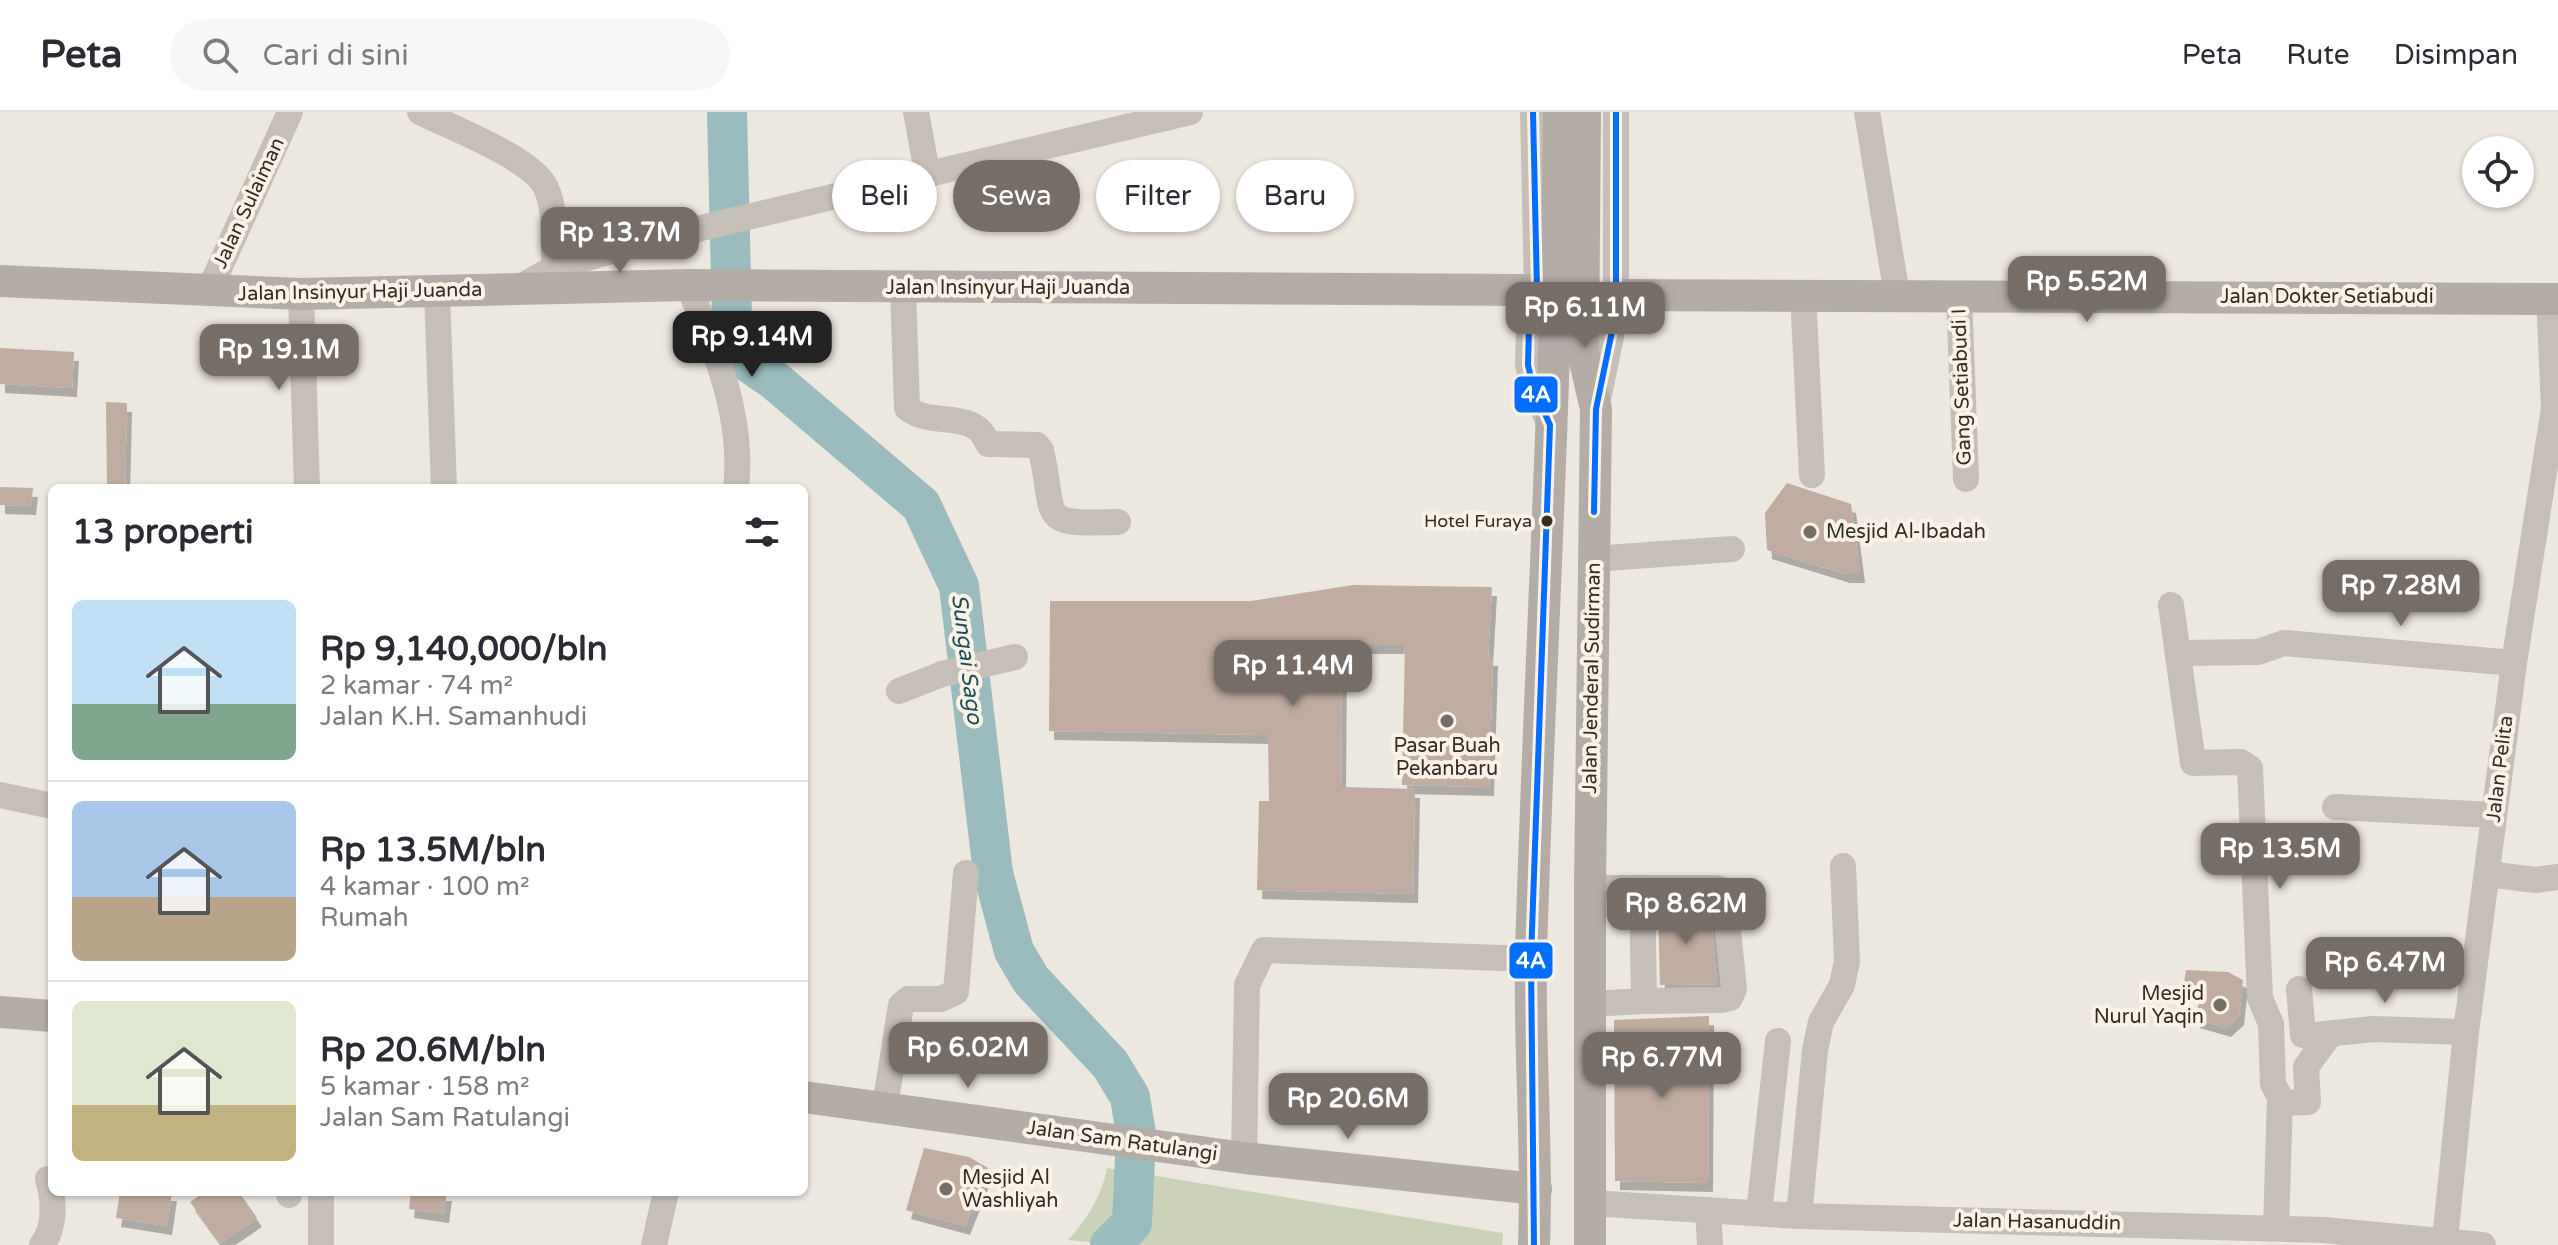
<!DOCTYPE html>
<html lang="id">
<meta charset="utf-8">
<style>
:root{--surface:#fff;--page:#f7f7f7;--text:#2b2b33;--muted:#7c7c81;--line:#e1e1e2;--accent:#766d67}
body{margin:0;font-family:"Varela Round",sans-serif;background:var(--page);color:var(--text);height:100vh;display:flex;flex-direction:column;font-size:30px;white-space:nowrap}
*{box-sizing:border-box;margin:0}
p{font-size:26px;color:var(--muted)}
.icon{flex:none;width:44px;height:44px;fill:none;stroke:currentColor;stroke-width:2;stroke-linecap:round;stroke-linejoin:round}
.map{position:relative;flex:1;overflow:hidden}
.drawer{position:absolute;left:48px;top:372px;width:760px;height:712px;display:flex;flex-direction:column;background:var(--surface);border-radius:12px;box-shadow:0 2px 6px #0004}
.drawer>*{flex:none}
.hud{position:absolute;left:832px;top:48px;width:760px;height:72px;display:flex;gap:16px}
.tools{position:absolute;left:2462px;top:24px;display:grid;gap:16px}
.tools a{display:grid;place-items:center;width:72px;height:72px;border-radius:50%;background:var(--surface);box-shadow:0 2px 6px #0004;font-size:40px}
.price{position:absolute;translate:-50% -68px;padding:0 18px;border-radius:16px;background:var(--accent);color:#fff;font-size:26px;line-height:52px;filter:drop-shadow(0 2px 4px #0008)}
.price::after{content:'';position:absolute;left:50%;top:48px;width:24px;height:18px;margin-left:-12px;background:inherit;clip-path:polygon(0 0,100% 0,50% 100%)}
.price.selected{background:#222;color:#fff}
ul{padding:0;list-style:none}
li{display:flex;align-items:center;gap:24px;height:200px;padding:0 24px}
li+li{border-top:2px solid var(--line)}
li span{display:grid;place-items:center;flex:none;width:224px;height:160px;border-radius:12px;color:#555}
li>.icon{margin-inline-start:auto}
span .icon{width:96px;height:96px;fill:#fffc;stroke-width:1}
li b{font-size:34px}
h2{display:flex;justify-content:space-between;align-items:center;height:96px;padding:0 24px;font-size:34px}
.pill{padding:0 28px;border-radius:36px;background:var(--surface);box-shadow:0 2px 6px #0004;font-size:28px;line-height:72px}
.pill.selected{background:var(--accent);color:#fff}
header{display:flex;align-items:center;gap:48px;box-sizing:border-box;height:112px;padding:0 40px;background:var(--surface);border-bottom:2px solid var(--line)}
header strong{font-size:38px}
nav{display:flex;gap:44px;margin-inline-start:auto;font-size:28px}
.search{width:560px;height:72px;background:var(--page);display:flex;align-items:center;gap:20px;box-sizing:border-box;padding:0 28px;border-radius:44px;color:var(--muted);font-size:30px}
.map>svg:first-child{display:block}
.green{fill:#ccd2b8}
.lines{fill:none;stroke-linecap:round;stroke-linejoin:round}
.river{stroke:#9abcbe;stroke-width:40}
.building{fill:#c0aca0;filter:url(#shadow)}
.minor{stroke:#c5bfb8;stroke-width:26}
.major{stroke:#b4ada7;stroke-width:32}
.bus-1-casing{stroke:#faf2e6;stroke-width:12}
.bus-1{stroke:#006eff;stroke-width:6}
.bus-dot{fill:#362c26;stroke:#faf2e6;stroke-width:3}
.poi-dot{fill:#766d67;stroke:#faf2e6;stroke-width:3}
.labels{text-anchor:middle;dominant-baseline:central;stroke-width:8;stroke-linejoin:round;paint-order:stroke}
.bus-label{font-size:18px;fill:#362c26;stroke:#faf2e6;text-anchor:end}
.street-label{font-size:20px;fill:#362c26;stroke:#faf2e6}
.poi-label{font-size:20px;fill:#362c26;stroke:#faf2e6;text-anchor:start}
.water-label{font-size:22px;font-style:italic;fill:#1b5058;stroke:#faf2e6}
.line-badge{stroke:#faf2e6;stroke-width:3}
.badge-label{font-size:22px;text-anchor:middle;font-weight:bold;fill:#fff}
</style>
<header>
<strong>Peta</strong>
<div class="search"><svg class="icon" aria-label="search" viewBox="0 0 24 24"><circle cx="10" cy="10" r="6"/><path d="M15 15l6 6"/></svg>Cari di sini</div>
<nav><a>Peta</a><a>Rute</a><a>Disimpan</a></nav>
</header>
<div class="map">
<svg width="2558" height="1133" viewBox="0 0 2558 1133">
<defs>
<filter id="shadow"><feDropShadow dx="5" dy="9" stdDeviation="0" flood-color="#0004"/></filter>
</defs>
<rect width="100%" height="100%" fill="#ece7df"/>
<path class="green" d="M1107 1056 1503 1121 1502 1133H1123L1068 1128C1085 1110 1103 1082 1107 1056Z"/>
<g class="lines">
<polyline class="river" points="727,0 732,208 745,248 774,268 921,393 959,474 993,761 1014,839 1031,868 1110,952 1130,985 1136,1022 1132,1111 1110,1133"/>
</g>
<g class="building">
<polygon points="0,236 74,240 72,276 0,272"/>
<polygon points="106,290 127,291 125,376 107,376"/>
<polygon points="1787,371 1851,392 1860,462 1845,462 1767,438 1765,401"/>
<polygon points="0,375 33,376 31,394 0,393"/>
<polygon points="1353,473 1492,475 1488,545 1493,545 1489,675 1402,673 1405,533 1342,533 1341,675 1415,677 1413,782 1257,778 1259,689 1269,689 1268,623 1049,619 1050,489 1251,489"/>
<polygon points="1658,795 1710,795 1717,872 1660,873"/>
<polygon points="2186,858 2228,860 2243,868 2239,904 2226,916 2195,907 2201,882 2184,871"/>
<polygon points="1709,904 1708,1071 1615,1069 1614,908"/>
<polygon points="924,1036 969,1045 988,1056 965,1114 906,1098"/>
<polygon points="120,1080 172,1080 167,1114 116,1106"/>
<polygon points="204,1080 239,1080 257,1106 220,1131 190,1090"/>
<polygon points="411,1080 447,1080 444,1102 409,1097"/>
</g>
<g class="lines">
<g class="minor">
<path d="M420 0C450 15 534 47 546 76 557 100 553 131 554 156"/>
<polyline points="916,0 927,60"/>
<polyline points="1533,0 1537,178 1529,214 1528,253 1533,275 1550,313"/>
<polyline points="1867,0 1897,183"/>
<path d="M688 173C715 238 744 303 736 376"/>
<polyline points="518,176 554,156 638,131 1190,0"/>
<path d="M903 176 907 296C933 317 974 295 988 332L1037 333 1041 338C1057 410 1036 412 1118 410"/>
<polyline points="208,181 290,0"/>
<polyline points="437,181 444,376"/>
<polyline points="301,182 307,376"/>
<polyline points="1803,182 1812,363"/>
<polyline points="1959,183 1966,367"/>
<polyline points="1596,297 1616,200 1616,0"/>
<polyline points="1593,447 1732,437"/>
<polyline points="2171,493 2193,651 2241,650 2250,656 2260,886 2271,912 2273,972 2280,985 2276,1116"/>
<polyline points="2180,541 2258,540 2284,531 2514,551"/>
<polyline points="899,579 942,562 1015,545"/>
<polyline points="0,683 52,694"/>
<polyline points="2335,695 2494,703"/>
<polyline points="2487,762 2536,768 2558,765"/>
<polyline points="1590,776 1642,776 1644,889 1590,892"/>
<polyline points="1642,776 1716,776 1724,779 1734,877 1730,886 1722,888 1644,889"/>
<polyline points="2299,877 2303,923 2306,924 2373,917 2466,920"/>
<polyline points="2280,991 2308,990 2306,955 2330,922"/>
<polyline points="885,994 901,893 908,887 941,887 956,880 966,761"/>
<polyline points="1244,1046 1247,873 1264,838 1531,847"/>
<polyline points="289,1080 289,1083"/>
<polyline points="321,1080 321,1133"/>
<polyline points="1591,1091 1799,1104 2324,1118 2483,1133"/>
<polyline points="1708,1098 1710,1133"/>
<polyline points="1759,1101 1778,929"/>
<polyline points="1799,1104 1815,938 1821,910 1842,873 1847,849 1843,754"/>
<polyline points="2445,1128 2466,920 2514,551 2554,296 2549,187"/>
<path d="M42 1133C56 1115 54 1087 48 1067"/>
<polyline points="654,1133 666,1080"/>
</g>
<g class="major">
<polyline points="1585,0 1583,241 1596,297 1590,776 1590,1133"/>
<polyline points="0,169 301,182 688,173 1537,178"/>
<polyline points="1616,183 2558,187"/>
<polyline points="0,900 52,904"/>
<polyline points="804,985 1244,1046 1536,1077"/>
<path d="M1534 1133C1538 1036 1529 939 1531 842 1539 561 1557 281 1559 0"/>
</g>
<defs>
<g id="bus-1">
<polyline points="1533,0 1537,178 1529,214 1528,253 1533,275 1550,313 1531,847 1534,1133"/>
<polyline points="1594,400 1596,297 1616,200 1616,0"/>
</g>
</defs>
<use href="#bus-1" class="bus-1-casing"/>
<use href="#bus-1" class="bus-1"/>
</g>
<circle class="bus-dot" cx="1547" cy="409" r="7"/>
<g class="poi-dot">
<circle cx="1810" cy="420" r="8"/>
<circle cx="1447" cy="609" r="8"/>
<circle cx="2220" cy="893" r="8"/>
<circle cx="946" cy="1077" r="8"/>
</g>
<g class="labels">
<g class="bus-label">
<text x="1532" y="409">Hotel Furaya</text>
</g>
<g class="street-label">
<text transform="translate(249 91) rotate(-65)">Jalan Sulaiman</text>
<text x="1008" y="176">Jalan Insinyur Haji Juanda</text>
<text transform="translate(360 180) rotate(-1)">Jalan Insinyur Haji Juanda</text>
<text x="2327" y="185">Jalan Dokter Setiabudi</text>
<text transform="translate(1962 275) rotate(-92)">Gang Setiabudi I</text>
<text transform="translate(1592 566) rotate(-89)">Jalan Jenderal Sudirman</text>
<text transform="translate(2500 657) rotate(-83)">Jalan Pelita</text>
<text transform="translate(1122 1029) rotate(8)">Jalan Sam Ratulangi</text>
<text transform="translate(2037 1110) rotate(1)">Jalan Hasanuddin</text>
</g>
<g class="poi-label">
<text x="1826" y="420">Mesjid Al-Ibadah</text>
<text x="1447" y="634" text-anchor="middle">Pasar Buah<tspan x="1447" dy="23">Pekanbaru</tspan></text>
<text x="2204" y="882" text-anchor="end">Mesjid<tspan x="2204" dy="23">Nurul Yaqin</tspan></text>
<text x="962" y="1066">Mesjid Al<tspan x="962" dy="23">Washliyah</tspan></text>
</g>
<g class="water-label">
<text transform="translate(967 547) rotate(83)">Sungai Sago</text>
</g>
</g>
<g class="line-badge">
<rect x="1513" y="263" width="46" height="39" rx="8" fill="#006eff"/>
<rect x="1508" y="829" width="46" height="39" rx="8" fill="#006eff"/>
</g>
<g class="badge-label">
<text x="1536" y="290">4A</text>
<text x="1531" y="856">4A</text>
</g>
</svg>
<div class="tools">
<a><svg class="icon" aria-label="locate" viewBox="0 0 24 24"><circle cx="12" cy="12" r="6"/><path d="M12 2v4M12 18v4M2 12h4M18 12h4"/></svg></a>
</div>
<b class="price" style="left:620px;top:163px">Rp 13.7M</b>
<b class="price" style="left:2087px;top:212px">Rp 5.52M</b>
<b class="price" style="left:1585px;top:238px">Rp 6.11M</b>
<b class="price selected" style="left:752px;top:267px">Rp 9.14M</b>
<b class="price" style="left:279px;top:280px">Rp 19.1M</b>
<b class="price" style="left:2401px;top:516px">Rp 7.28M</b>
<b class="price" style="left:1293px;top:596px">Rp 11.4M</b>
<b class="price" style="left:2280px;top:779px">Rp 13.5M</b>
<b class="price" style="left:1686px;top:834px">Rp 8.62M</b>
<b class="price" style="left:2385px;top:893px">Rp 6.47M</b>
<b class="price" style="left:968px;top:978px">Rp 6.02M</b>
<b class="price" style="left:1662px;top:988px">Rp 6.77M</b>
<b class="price" style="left:1348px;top:1029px">Rp 20.6M</b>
<div class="hud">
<a class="pill">Beli</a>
<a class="pill selected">Sewa</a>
<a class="pill">Filter</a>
<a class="pill">Baru</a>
</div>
<section class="drawer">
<h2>13 properti<svg class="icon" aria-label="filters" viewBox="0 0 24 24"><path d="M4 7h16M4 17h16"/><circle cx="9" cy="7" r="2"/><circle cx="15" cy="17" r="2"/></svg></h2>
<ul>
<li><span style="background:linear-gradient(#bfe0f5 65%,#7fa58c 0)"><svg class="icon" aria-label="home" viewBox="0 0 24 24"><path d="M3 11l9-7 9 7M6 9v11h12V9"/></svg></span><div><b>Rp 9,140,000/bln</b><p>2 kamar · 74 m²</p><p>Jalan K.H. Samanhudi</p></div></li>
<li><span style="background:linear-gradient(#a9c7e8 60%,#b9a48a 0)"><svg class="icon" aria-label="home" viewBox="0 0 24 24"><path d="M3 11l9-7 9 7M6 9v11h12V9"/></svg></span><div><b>Rp 13.5M/bln</b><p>4 kamar · 100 m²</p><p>Rumah</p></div></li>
<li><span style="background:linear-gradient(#dfe7d0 65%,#c2b280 0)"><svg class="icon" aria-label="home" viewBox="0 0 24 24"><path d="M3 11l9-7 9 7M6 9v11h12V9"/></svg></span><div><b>Rp 20.6M/bln</b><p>5 kamar · 158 m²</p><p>Jalan Sam Ratulangi</p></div></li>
</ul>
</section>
</div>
